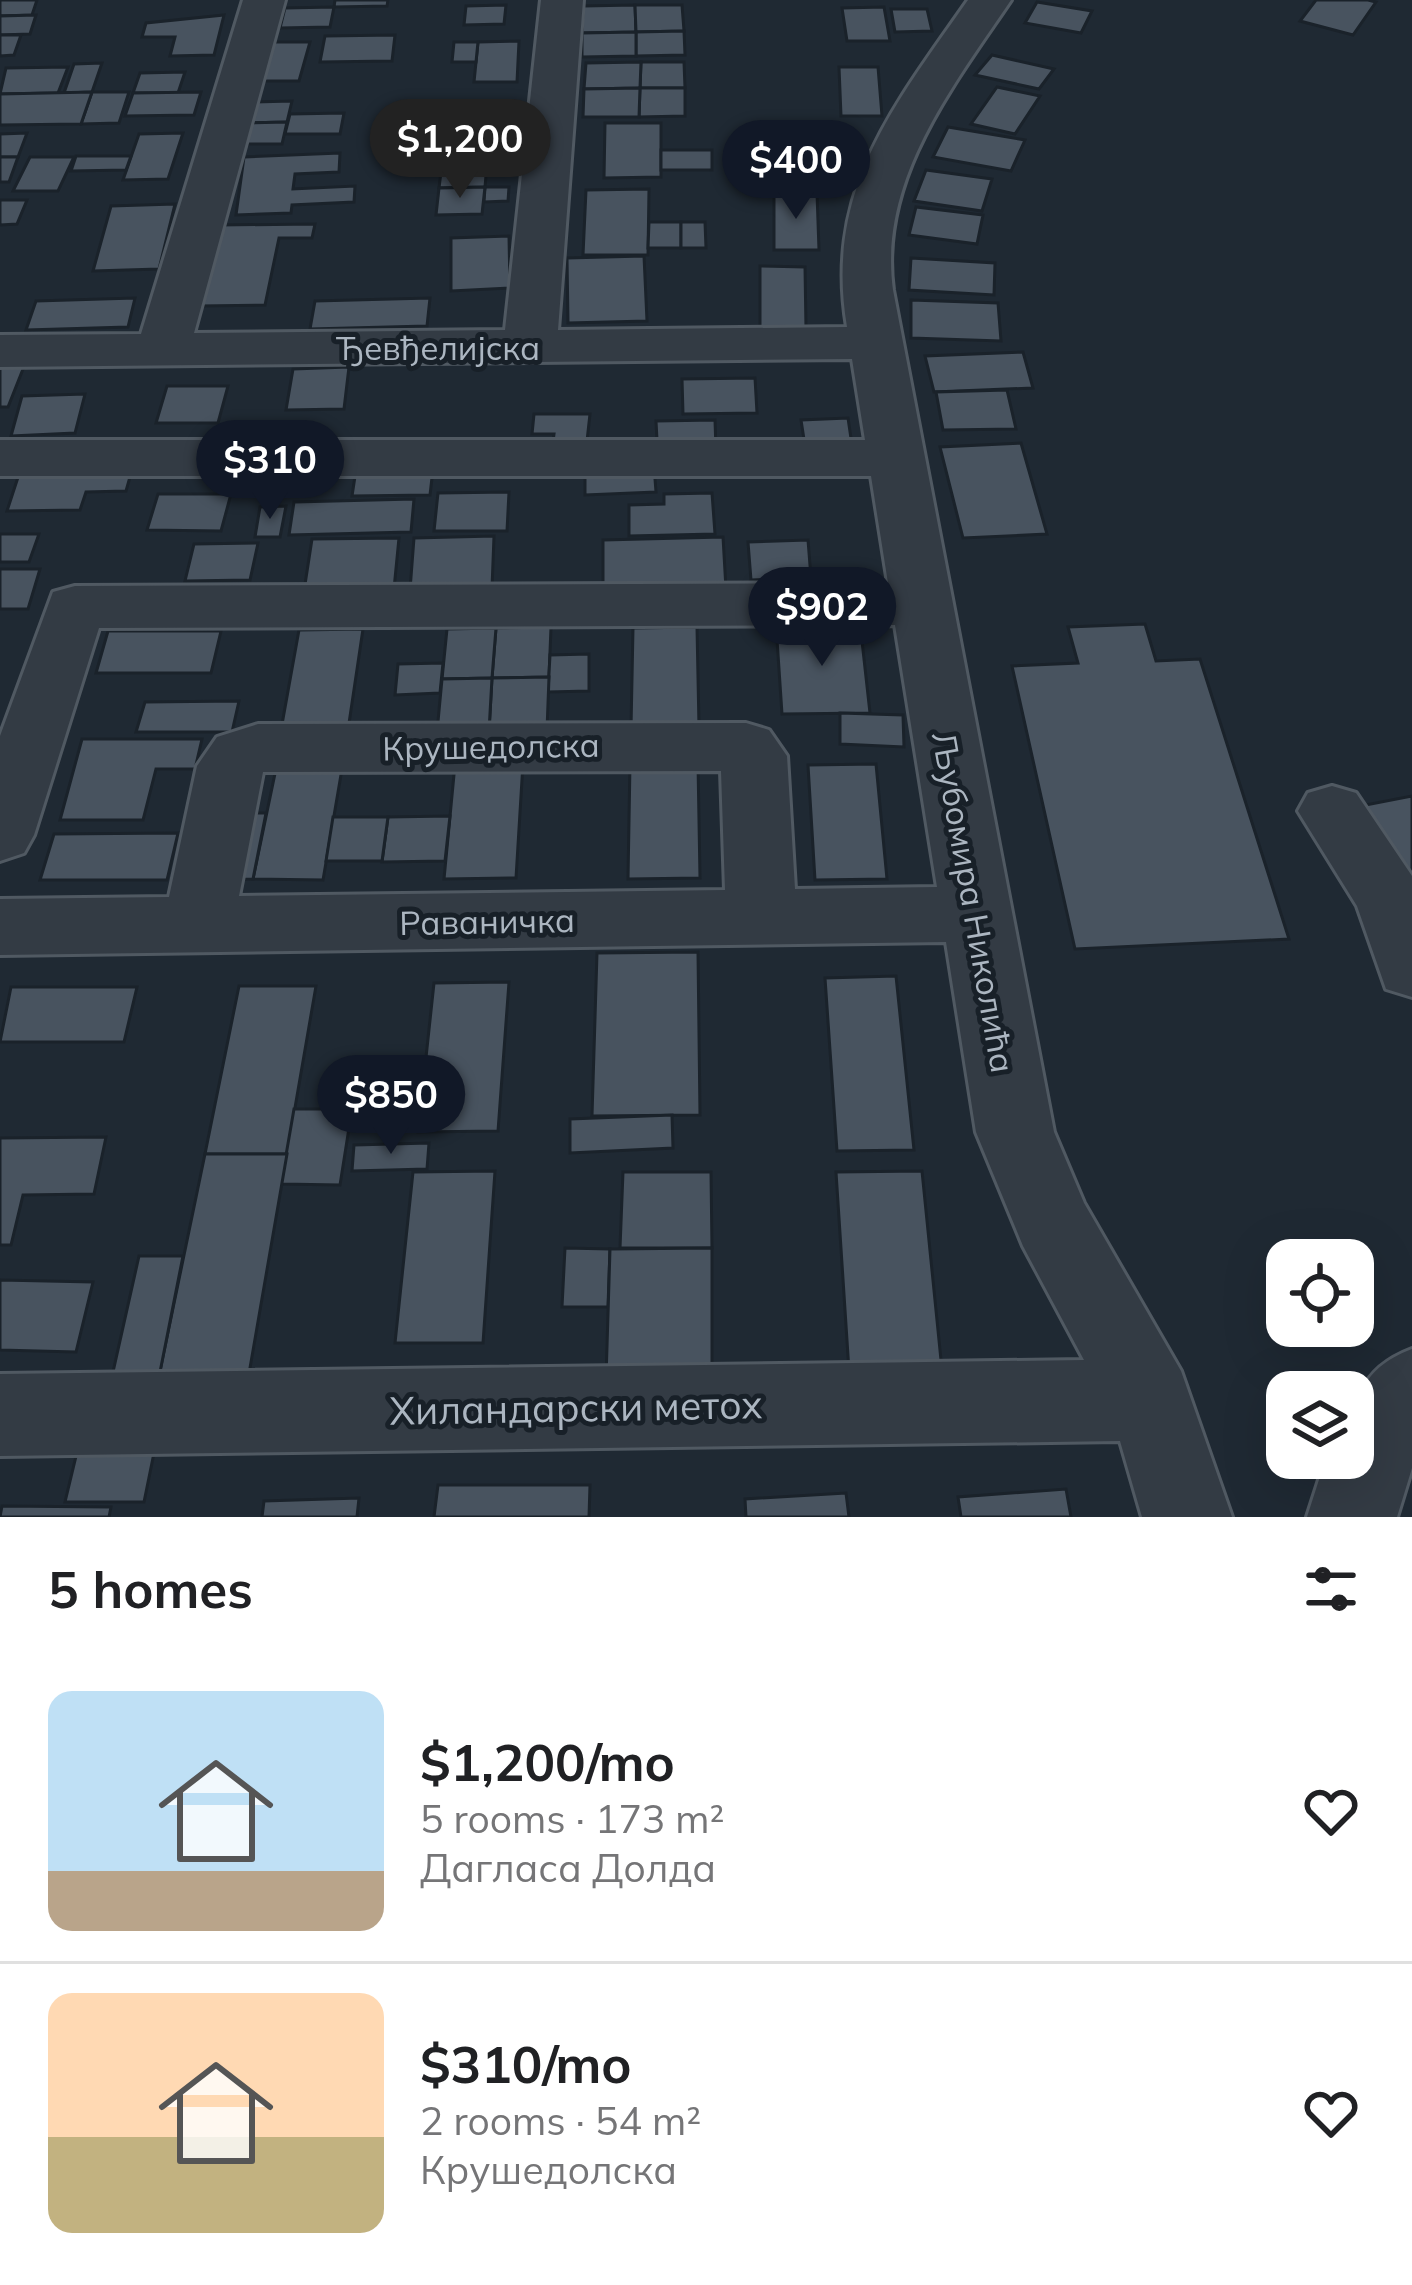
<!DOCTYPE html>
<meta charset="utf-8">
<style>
:root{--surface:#fff;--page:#f2f2f2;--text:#202124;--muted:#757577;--line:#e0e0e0;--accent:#111827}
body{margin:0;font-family:Mulish,sans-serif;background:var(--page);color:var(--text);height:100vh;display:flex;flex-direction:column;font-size:45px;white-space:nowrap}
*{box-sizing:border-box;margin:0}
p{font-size:39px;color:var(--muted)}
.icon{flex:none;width:66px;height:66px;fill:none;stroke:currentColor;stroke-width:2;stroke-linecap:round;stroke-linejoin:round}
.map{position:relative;height:1517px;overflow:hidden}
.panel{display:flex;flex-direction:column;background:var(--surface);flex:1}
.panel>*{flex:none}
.fabs{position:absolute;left:1266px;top:1239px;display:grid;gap:24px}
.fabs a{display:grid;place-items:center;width:108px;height:108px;border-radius:24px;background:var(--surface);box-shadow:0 12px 48px #0002;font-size:60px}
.price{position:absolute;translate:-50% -102px;padding:0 27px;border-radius:42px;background:var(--accent);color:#fff;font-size:39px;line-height:78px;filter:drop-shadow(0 3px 6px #0008)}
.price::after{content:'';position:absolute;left:50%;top:72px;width:36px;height:27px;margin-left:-18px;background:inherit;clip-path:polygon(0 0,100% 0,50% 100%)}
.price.on{background:#222;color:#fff}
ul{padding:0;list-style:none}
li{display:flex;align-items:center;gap:36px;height:300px;padding:0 48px}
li+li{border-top:3px solid var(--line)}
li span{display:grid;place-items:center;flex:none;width:336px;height:240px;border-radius:24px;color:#555}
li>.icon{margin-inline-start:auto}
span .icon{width:144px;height:144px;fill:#fffc;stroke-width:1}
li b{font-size:51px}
h2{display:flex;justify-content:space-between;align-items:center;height:144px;padding:0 48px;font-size:51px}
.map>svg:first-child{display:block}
.building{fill:#48535f;stroke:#1a222a;stroke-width:3}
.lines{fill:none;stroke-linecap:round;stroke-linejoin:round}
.minor-casing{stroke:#505962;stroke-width:6}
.minor{fill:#333b44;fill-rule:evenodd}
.labels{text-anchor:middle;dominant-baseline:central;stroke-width:10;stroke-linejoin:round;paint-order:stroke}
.street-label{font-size:33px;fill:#acb6c1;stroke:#182028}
.near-street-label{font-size:39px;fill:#acb6c1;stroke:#182028}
</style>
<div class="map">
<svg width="1412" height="1517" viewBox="0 0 1412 1517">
<rect width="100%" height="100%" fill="#1f2933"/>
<g class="building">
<polygon points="0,0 37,0 32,15 0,16"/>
<polygon points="335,0 388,0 387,6 334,7"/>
<polygon points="1316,0 1368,0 1376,2 1353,35 1300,21"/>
<polygon points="1037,2 1092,11 1081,33 1025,23"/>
<polygon points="506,5 504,24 464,25 466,6"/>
<polygon points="635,5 636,32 582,33 583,6"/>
<polygon points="635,5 682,5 684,31 636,32"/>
<polygon points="334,7 330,27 280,28 285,8"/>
<polygon points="884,7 890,41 847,41 842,8"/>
<polygon points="891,9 927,9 932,31 895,32"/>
<polygon points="36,15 30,34 0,35 0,16"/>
<polygon points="224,15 214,55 170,56 175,37 142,37 146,23"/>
<polygon points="684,31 685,55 636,56 636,32"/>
<polygon points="636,32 636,56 582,57 582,33"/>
<polygon points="0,35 21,35 14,55 0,56"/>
<polygon points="395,35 392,61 320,62 325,36"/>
<polygon points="519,41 517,82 474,82 478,42"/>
<polygon points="267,42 310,42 299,81 256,81"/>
<polygon points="454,42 478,42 476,62 452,62"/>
<polygon points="992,55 1054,69 1039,89 975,75"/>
<polygon points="641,62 684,62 685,88 640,88"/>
<polygon points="641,62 640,88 584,89 586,63"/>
<polygon points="102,63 92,92 64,93 74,64"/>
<polygon points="68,67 58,93 0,94 6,68"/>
<polygon points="839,67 878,67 882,116 841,116"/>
<polygon points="185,72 178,93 133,93 140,73"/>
<polygon points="997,87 1040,96 1015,134 971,124"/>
<polygon points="640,88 685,88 685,116 639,117"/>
<polygon points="640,88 639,117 583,117 584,89"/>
<polygon points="92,92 129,92 119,123 81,124"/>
<polygon points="92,92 81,124 0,125 0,94"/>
<polygon points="201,92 194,115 125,116 133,93"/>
<polygon points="292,101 287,122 245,123 251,102"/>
<polygon points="444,101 472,101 469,122 440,122"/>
<polygon points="472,101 514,101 507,148 465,148"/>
<polygon points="344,113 340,134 285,134 290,114"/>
<polygon points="287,122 282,144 239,144 245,123"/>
<polygon points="430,122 469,122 465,145 426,144"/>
<polygon points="605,123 661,123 661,177 604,178"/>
<polygon points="805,126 847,127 850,179 807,179"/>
<polygon points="948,127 1025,140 1011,171 933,157"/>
<polygon points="27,133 18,157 0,157 0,134"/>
<polygon points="183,133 168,179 123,180 139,134"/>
<rect x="661" y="150" width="51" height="20"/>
<polygon points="340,153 339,172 295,174 293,189 355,186 354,202 292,205 291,213 236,215 244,157"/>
<polygon points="76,156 131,156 126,170 71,171"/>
<polygon points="0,157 18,157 9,182 0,182"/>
<polygon points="30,157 74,157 58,191 13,191"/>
<polygon points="442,164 487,164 485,187 439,188"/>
<polygon points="926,170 992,179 982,211 914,201"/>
<polygon points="485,187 509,187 508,201 484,202"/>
<polygon points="485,187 482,214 436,215 439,188"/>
<polygon points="649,189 648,255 583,255 586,190"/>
<polygon points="774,193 817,193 819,250 774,250"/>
<polygon points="0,200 27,200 17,224 0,225"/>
<polygon points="175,204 159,269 93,271 111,206"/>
<polygon points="916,207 983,215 977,244 909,235"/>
<polygon points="649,222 681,222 681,248 648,248"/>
<polygon points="681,222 705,222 706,248 681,248"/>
<polygon points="315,224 312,238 279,238 265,305 199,306 218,225"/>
<polygon points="509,236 510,288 451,291 451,238"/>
<polygon points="644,256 647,321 568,323 567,258"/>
<polygon points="911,258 995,263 994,295 909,290"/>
<polygon points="760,266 805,267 806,329 760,329"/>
<polygon points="135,298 128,327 26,330 36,301"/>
<polygon points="430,298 427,326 310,329 315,301"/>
<polygon points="911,300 998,303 1001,341 911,338"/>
<polygon points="1023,352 1033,388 934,392 925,356"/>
<polygon points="0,364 25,364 8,407 0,407"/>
<polygon points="349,367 344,409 286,410 293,369"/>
<polygon points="755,378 757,413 683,414 682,379"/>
<polygon points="167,386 228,386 218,423 156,423"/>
<polygon points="1007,390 1016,429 943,430 936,392"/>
<polygon points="85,394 75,433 11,436 22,396"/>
<polygon points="534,414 590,414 586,450 552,449 554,434 532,434"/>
<polygon points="848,418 853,452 805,446 801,420"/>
<polygon points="715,420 716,450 690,451 689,440 657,440 656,421"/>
<polygon points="1021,443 1047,534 963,538 940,447"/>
<polygon points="134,463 126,491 86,492 80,510 7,511 22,465"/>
<polygon points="654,466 656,492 585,495 585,469"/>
<polygon points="433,469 430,495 352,496 356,470"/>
<polygon points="509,492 507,531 434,531 438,493"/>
<polygon points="712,493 715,534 629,536 629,505 664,504 664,494"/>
<polygon points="158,494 231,494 221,531 147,530"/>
<polygon points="414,499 411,532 289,535 294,502"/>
<polygon points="286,506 280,537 255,537 260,507"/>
<polygon points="0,534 39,534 29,562 0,562"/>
<polygon points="494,536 492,588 410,590 414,538"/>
<polygon points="723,537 726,589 603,592 603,540"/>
<polygon points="399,538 394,589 304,591 312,539"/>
<polygon points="808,540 811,578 751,580 748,542"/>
<polygon points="258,543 250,580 185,581 194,544"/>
<polygon points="0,569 40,569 28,609 0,609"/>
<polygon points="860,623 870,713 782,714 776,624"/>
<polygon points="1145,624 1156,661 1200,659 1289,939 1075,949 1012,666 1078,663 1068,627"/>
<polygon points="551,627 549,677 492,678 496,628"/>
<polygon points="697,627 699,727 631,728 633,628"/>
<polygon points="496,628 492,678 442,679 447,629"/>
<polygon points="363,629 348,730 281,730 299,630"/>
<polygon points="108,631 221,631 211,673 96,673"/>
<polygon points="589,654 589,691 548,692 550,655"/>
<polygon points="443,663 440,693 395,695 398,664"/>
<polygon points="549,677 547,730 489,731 492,678"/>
<polygon points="492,678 489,731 437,732 442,679"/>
<polygon points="239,701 232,732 136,732 145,702"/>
<polygon points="840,713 903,715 904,747 840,744"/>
<polygon points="82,739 202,739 195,769 156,769 143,820 60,820"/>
<polygon points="343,763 323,880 253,879 277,764"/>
<polygon points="523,763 516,878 444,879 455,764"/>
<polygon points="630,763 698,763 700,878 628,879"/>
<polygon points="876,764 887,879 815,880 808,765"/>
<polygon points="1412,796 1412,912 1345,809"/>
<polygon points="235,813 266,813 253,879 221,880"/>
<polygon points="450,816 445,861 382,862 388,817"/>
<polygon points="333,817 388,817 382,861 326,861"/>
<polygon points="178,833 167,880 40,880 54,834"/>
<polygon points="698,952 700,1115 592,1116 597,953"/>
<polygon points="896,976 914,1150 837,1151 825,978"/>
<polygon points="509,982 498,1131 418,1132 434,983"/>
<polygon points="239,986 316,986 287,1154 205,1154"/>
<polygon points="11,987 137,987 124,1042 0,1042"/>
<polygon points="294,1109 352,1109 340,1185 281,1184"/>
<polygon points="672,1115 673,1148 570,1153 570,1119"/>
<polygon points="106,1137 94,1194 23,1195 11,1245 0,1245 0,1138"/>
<polygon points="429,1143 427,1169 352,1171 354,1145"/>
<polygon points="205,1154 287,1154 246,1391 156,1390"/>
<polygon points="495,1171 483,1343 395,1343 413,1172"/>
<polygon points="922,1171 942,1370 849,1371 836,1172"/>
<polygon points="623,1172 711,1172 712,1248 620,1248"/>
<polygon points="565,1248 610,1249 608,1307 562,1307"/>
<polygon points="712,1248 712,1378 606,1379 610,1249"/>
<polygon points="139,1256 183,1256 160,1372 113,1372"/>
<polygon points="0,1280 93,1282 76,1352 0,1350"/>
<polygon points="78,1448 155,1448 144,1502 65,1502"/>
<polygon points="438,1485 590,1485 589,1517 434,1517"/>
<polygon points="1066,1489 1071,1517 961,1517 958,1497"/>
<polygon points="846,1493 849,1517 746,1517 745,1499"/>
<polygon points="359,1498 357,1517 262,1517 264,1501"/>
<polygon points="2,1506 111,1507 109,1517 0,1517"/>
</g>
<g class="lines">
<defs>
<g id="minor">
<path d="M243 0H285L194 333 505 330 541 0H583L558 330 847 327C824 190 894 106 968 0H1011C953 86 878 180 893 290L1054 1132 1084 1203 1181 1371 1232 1517H1142L1120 1441 0 1456V1374L1084 1360 1023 1246 976 1132 946 942 0 955V899L169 897 197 766 217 737 258 724 746 723 769 730 787 756 795 889 937 887 895 625 99 628 34 835 24 853 0 861V736L53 592 75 586 888 583 871 476H0V440H865L852 359 0 367V335L141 334ZM721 771 725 890 239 896 263 772Z"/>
<polygon points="1332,786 1356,793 1412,876 1412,997 1386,989 1357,906 1298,811 1308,793"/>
<path d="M1412 1349V1468L1397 1517H1307L1326 1458H1353C1353 1404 1357 1370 1412 1349Z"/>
</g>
</defs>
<use href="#minor" class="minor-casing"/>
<use href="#minor" class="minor"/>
</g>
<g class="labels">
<g class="street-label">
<text x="438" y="347">Ђевђелијска</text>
<text transform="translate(491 746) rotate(-1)">Крушедолска</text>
<text transform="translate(974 902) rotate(80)">Љубомира Николића</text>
<text transform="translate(487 921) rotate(-1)">Раваничка</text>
</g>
<g class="near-street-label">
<text transform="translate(576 1407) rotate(-1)">Хиландарски метох</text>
</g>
</g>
</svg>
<div class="fabs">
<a><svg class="icon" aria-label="locate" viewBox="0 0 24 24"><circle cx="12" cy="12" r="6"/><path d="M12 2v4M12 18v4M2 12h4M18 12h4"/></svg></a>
<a><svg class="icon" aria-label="layers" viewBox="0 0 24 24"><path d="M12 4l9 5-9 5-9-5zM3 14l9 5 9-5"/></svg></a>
</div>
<b class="price on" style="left:460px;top:201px">$1,200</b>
<b class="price" style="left:796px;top:222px">$400</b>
<b class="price" style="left:270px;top:522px">$310</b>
<b class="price" style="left:822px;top:669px">$902</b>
<b class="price" style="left:391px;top:1157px">$850</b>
</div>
<section class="panel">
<h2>5 homes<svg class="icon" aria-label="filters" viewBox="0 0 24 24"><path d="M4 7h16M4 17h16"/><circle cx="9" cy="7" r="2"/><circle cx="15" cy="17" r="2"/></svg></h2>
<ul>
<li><span style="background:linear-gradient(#bfe0f5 75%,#b9a48a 0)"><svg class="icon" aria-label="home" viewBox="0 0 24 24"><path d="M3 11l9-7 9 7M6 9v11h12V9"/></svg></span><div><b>$1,200/mo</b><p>5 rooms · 173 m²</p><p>Дагласа Долда</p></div><svg class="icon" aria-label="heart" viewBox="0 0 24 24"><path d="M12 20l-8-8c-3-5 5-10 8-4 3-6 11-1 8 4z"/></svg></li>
<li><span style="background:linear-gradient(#ffd9b3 60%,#c2b280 0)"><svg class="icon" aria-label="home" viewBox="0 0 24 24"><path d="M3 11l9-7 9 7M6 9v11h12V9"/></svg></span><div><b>$310/mo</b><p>2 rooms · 54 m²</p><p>Крушедолска</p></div><svg class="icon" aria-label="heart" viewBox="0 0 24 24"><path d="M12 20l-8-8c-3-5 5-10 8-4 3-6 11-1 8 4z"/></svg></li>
</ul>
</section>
